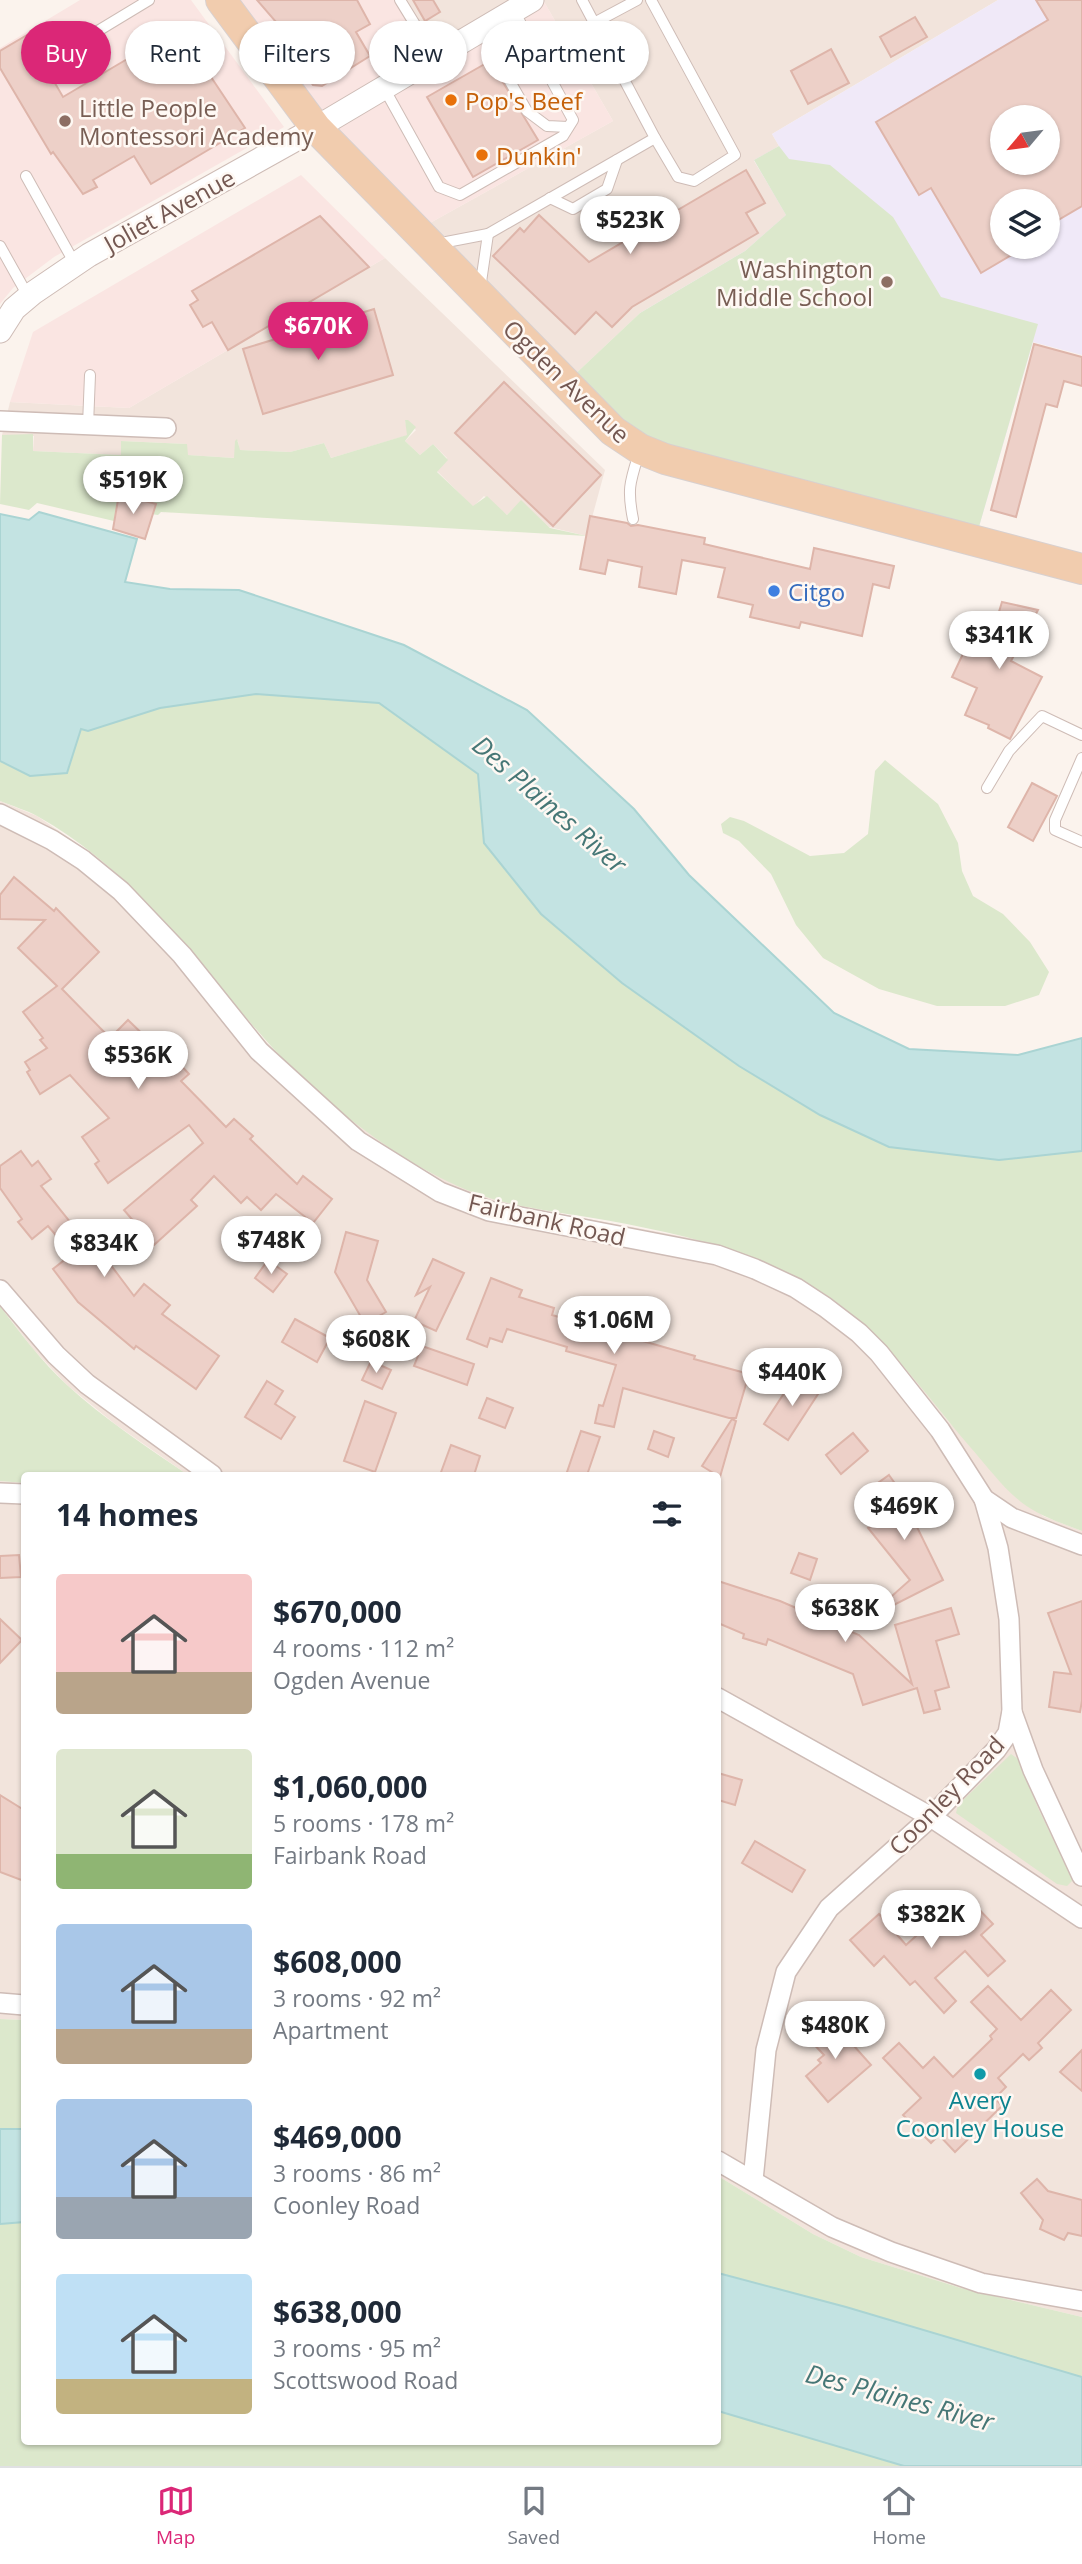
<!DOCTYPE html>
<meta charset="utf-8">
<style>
:root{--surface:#fff;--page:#f6f6f7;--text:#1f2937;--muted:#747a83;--line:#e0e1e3;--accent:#db2777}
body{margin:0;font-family:"Open Sans",sans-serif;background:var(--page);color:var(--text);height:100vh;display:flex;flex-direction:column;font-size:26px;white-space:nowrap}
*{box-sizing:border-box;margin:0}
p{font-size:23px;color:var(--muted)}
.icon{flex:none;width:38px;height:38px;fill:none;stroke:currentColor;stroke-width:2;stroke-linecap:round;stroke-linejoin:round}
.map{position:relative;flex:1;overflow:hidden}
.details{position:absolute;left:21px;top:1472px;width:700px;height:973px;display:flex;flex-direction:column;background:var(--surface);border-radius:7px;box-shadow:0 2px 5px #0004}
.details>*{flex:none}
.guide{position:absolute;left:21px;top:21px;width:700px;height:63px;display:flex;gap:14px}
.needle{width:46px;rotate:241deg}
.controls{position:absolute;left:990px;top:105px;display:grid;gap:14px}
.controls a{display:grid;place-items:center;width:70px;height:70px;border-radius:50%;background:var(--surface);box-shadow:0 2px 5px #0004;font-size:35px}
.price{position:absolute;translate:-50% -60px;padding:0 16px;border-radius:24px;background:#fff;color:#222;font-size:23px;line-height:46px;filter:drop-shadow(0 2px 4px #0008)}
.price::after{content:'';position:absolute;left:50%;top:42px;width:21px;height:16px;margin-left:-10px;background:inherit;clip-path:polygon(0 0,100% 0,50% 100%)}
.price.on{background:var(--accent);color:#fff}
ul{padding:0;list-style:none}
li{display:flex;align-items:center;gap:21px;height:175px;padding:0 35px}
li span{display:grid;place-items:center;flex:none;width:196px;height:140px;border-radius:7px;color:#555}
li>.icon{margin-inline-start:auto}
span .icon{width:84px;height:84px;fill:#fffc;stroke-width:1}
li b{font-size:30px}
h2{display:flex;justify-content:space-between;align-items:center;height:84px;padding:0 35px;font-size:30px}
.chip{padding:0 24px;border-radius:32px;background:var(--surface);box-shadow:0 2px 5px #0004;font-size:24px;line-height:63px}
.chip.on{background:var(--accent);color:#fff}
.tabs{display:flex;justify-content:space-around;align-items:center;height:98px;border-top:2px solid var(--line);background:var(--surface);font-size:19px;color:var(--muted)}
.tabs a{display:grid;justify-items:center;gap:4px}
.tabs .on{color:var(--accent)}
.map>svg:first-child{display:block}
.residential{fill:#f2e4dc}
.commercial{fill:#fae5e2}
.education{fill:#f0e9f8;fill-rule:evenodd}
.green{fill:#dce8cc}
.water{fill:#c3e3e2;stroke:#aad4d3;stroke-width:2}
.building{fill:#edd0c8;stroke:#deb5aa;stroke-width:2;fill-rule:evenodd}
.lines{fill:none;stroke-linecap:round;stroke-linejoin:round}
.service-casing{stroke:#cebcb6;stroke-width:12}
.minor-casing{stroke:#cebcb6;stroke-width:22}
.tertiary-casing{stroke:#cebcb6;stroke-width:25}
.primary-casing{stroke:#d8d0cf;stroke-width:32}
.service{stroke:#fff;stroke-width:10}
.minor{stroke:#fff;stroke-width:19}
.tertiary{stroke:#fff;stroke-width:23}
.primary{stroke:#f1ccae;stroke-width:30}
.food-dot{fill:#e8710a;stroke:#fef8f3;stroke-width:2.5}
.education-dot{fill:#8d6e63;stroke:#fef8f3;stroke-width:2.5}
.shop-dot{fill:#3f7fe0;stroke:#fef8f3;stroke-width:2.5}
.culture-dot{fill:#0f9aa8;stroke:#fef8f3;stroke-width:2.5}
.labels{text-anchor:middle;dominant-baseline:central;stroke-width:5;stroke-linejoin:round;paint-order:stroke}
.food-label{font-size:24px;fill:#c56008;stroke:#fef8f3;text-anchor:start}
.education-label{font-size:24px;fill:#785e54;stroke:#fef8f3;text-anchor:start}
.street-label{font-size:24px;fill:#745852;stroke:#fef8f3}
.shop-label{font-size:24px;fill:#366cbe;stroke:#fef8f3;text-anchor:start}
.culture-label{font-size:24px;fill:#0d838f;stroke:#fef8f3}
.water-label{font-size:26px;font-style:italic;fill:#467776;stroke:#fef8f3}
</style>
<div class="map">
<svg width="1082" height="2466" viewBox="0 0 1082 2466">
<rect width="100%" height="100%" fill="#fbf3ed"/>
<g class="residential">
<polygon points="399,0 534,0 435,59"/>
<polygon points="543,0 998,0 772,134 779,146 754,161 787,215 745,251 640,313 570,379 421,228 613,121"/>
<polygon points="385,258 605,470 587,536 549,527 521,501 507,515 484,496 473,507 437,471 447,458 433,444 420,455 405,441 416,430 405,420 408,435 331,458 324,443 290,452 239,450 238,441 235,441 235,458 187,455 187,444 122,441 121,455 33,451 34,436 2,435 10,402 129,408"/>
<polygon points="0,801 37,816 97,857 130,886 165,920 262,1037 289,1066 348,1118 397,1152 425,1170 487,1197 535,1209 707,1241 753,1258 811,1286 862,1322 913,1376 949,1422 1043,1516 1082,1531 1082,2317 961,2288 861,2257 813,2234 718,2176 718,1475 188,1475 115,1424 67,1385 33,1349 0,1306"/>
<polygon points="0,1481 24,1483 24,2020 0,2019"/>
</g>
<g class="commercial">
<polygon points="80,0 191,0 284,127 54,257 13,288 0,304 0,48"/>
<polygon points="225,0 399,0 435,59 543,0 613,121 421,228"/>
<polygon points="301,175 385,258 129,408 10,402 33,332"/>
</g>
<path class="education" d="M998 0H1082V355L1033 342 976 537 640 313 745 251 786 215 754 160 779 146 772 134ZM1003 117H1048V163H1003ZM1003 201H1048V247H1003Z"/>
<g class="green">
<polygon points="779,146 789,159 830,165 893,217 941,297 1038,324 976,537 664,454 570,379 640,313 745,251 786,215 754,160"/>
<polygon points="405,420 408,420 416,427 405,441 420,455 433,444 448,460 437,472 473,506 487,496 507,515 521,500 550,528 587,536 161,512 158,515 151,514 156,506 155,503 119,492 117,494 118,498 114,521 37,503 29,510 0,504 2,435 33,434 33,451 121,455 121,441 187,444 188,455 234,458 235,441 237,439 240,450 290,452 324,443 331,458 407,435"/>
<path d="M256 694 380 703 478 774 484 843 622 983 668 1015 999 1160 1082 1151V1531C1061 1523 1039 1516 1021 1502 1002 1487 987 1466 971 1448 921 1390 878 1324 810 1285 747 1249 677 1233 605 1220 566 1213 525 1209 486 1197 435 1180 388 1149 346 1116 317 1092 288 1066 263 1037 192 958 133 869 37 816 26 810 12 806 0 801V761L30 776 67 773 81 729 88 731 160 708Z"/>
<polygon points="885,760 938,804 958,843 962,871 973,896 1003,914 1030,942 1049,972 1039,995 1005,1006 937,1006 879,989 823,958 796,925 771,874 739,841 723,833 721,824 730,817 744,821 810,856 844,853 868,834 875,771"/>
<path d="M0 1306C21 1334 41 1361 67 1385 104 1419 147 1447 188 1475H24V1483L0 1481Z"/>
<polygon points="1011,1754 1018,1759 1038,1808 1072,1878 1072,1881 1067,1886 1057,1884 956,1813 958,1805"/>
<polygon points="0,2019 24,2020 24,2129 0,2129"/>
<polygon points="718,2176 813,2234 861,2257 961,2288 1082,2317 1082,2377 846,2307 718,2273"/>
<polygon points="24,2222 24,2441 718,2441 718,2411 904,2466 0,2466 0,2224"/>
</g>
<g class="water">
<polygon points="39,512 137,539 125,582 170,589 239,590 404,645 527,710 634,809 689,875 834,1013 909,1049 1018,1055 1082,1038 1082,1151 999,1160 889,1147 820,1115 739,1066 622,983 541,914 484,843 478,774 379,703 256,694 160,708 88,731 81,729 67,773 30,776 0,761 0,514 29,520"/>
<polygon points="0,2129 24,2129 24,2222 0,2224"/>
<polygon points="718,2273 846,2307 1082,2377 1082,2466 904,2466 718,2411"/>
</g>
<g class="building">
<polygon points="257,0 357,0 370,24 356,32 370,56 322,86 313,85 288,47 290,46 277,23"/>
<polygon points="413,0 433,0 440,12 425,21"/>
<path d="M1036 0H1082V206L1048 226V201H1003V247H1025L981 273 931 188 919 195 876 122 1048 20ZM1003 117H1048V163H1003Z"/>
<polygon points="915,17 927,37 891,57 880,37"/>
<polygon points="178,29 205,64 203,65 245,128 151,184 134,156 93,180 97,187 83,194 53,152 51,154 0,68 0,51 27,35 63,97"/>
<polygon points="831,49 849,83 808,104 791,71"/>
<polygon points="490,61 538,140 473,177 427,97"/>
<polygon points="746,170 765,203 746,213 758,233 632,307 612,327 596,312 575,334 493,256 520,228 524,232 539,215 589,262"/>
<polygon points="320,216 369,267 228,350 212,322 203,327 190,305 198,300 192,291"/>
<polygon points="374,309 393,375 263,414 243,349"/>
<polygon points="1034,344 1082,357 1082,386 1064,381 1057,407 1046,404 1016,517 991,510"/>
<polygon points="504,382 601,475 553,526 455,433"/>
<polygon points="119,494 156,504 145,539 113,529"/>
<polygon points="590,516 627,523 631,526 638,525 705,538 704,544 810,569 814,548 894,566 889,588 873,584 862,636 801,622 799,628 750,617 753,605 718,597 725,568 682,560 676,594 639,587 642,567 608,560 605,574 580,569"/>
<polygon points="1002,602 1038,610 1011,661 1042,677 1010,739 988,728 989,725 965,715 977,688 952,677 979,620 994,628"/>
<polygon points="1032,783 1057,796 1033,841 1008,827"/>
<polygon points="14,877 54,911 56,908 99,952 62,989 110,1038 128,1020 159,1050 163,1046 189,1074 181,1081 226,1127 234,1119 253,1136 250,1139 297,1184 303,1176 332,1199 313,1223 276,1194 261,1210 247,1197 241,1203 214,1176 191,1200 197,1206 154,1245 124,1210 203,1143 189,1125 108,1183 95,1164 99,1161 82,1137 109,1118 70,1075 40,1094 27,1072 30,1070 25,1062 47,1048 40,1040 43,1038 23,1012 57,986 18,948 45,920 0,919 0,895"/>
<polygon points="21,1151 32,1166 38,1161 51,1179 41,1186 87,1243 98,1235 110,1251 104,1256 134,1296 144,1284 170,1305 162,1314 219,1356 196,1389 136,1346 134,1349 78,1302 53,1269 72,1254 48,1226 32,1239 18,1222 22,1219 0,1188 0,1166"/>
<polygon points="346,1232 378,1241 367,1280 386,1312 365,1324 335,1272"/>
<polygon points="433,1259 464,1273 436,1331 414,1321 430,1287 416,1295"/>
<polygon points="268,1260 287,1274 273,1292 255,1278"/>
<polygon points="491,1278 522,1290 519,1297 554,1308 552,1315 695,1356 694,1359 749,1374 736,1418 729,1418 623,1388 614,1427 595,1423 599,1405 603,1406 616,1365 566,1351 567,1347 507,1329 502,1342 490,1338 487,1347 467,1339"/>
<polygon points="295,1319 330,1338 317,1362 282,1342"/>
<polygon points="422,1346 474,1364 467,1385 414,1366"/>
<polygon points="371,1361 391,1370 382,1389 362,1380"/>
<polygon points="796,1375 820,1391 788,1440 764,1424"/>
<polygon points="267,1381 283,1391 275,1404 295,1417 281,1439 245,1417"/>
<polygon points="487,1398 513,1408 505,1428 479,1418"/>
<polygon points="365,1401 396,1413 375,1472 344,1461"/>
<polygon points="732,1419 736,1421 720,1477 702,1466"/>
<polygon points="581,1431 600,1437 587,1475 566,1475"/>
<polygon points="654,1431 674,1438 668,1457 648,1449"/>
<polygon points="853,1433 868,1451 841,1474 826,1455"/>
<polygon points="451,1445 480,1456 474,1475 440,1475"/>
<polygon points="889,1475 920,1519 915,1523 943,1580 886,1609 883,1604 910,1580 868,1528 889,1513 871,1488"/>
<polygon points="799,1553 817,1559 810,1580 791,1573"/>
<polygon points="19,1555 21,1577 0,1578 0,1556"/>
<polygon points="718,1581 780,1601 859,1635 912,1684 895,1625 951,1608 959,1634 936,1641 949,1687 935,1691 940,1709 924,1713 917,1688 863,1705 853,1674 768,1639 766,1645 743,1638 744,1634 718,1623"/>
<polygon points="1082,1601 1082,1701 1080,1712 1049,1707 1054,1672 1071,1674 1048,1613"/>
<polygon points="0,1619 22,1640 0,1663"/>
<polygon points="718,1773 742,1780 735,1805 718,1800"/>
<polygon points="0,1795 24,1810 24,1881 0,1872"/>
<polygon points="755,1841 805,1870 792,1892 742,1863"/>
<polygon points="971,1901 993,1924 981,1935 1005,1961 988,1976 965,1951 935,1978 956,2001 944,2013 915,1981 910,1985 884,1956 874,1966 850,1940 879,1914 906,1945 926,1927 936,1934"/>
<polygon points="988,1986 1021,2020 1051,1990 1071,2010 1038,2043 1042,2048 1029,2060 1023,2054 998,2078 1006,2087 995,2098 1002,2106 955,2152 939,2135 931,2143 903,2115 921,2098 883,2058 899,2043 923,2068 934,2057 953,2077 992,2039 990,2036 997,2029 971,2002"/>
<polygon points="829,2018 871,2065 828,2102 806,2076 821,2063 818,2060 824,2055 807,2037"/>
<polygon points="1082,2050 1082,2091 1060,2072"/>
<polygon points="1037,2179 1048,2191 1082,2200 1082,2236 1068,2233 1064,2240 1040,2229 1043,2220 1021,2193"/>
</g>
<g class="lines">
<defs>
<g id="service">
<polyline points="400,0 435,57"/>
<polyline points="651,0 735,155 694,181 678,177 655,138"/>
<polyline points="594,23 637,0"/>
<polyline points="492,26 497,59 527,111 547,126 568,127"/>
<polyline points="73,46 149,0"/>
<polyline points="384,88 439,187 460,195 563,136 573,120 514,11"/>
<polyline points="26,176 75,264"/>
<polyline points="550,198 573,209 607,189 617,160"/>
<polyline points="436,244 488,234 655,138 582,0"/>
<polyline points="0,246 28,296"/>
<polyline points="480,289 488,234"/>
<polyline points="88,425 90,375"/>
<path d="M633 519C627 489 630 482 639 453"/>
<polyline points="1082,758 1055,820 1055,830 1082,842"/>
<polyline points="987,788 1009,751 1042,716 1082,735"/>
</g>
<g id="minor">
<polyline points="0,421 166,428"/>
<polyline points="0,814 52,840 83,860 121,891 182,955 259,1051 358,1141 440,1192 489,1211 717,1255 755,1269 796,1288 825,1307 859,1333 879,1353 940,1430 984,1499 1012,1518 1082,1545"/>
<polyline points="0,1290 56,1355 87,1384 212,1475"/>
<polyline points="0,1493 24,1494"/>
<polyline points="718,1698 931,1817 1082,1918"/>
<polyline points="1012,1712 1033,1770 1082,1876"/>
<polyline points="0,2003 24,2005"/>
<polyline points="718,2161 832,2227 891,2252 981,2283 1082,2301"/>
<polyline points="753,2180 766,2050 786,1972 829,1908 931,1817 996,1750 1008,1733 1012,1711 1009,1619 998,1548 984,1499"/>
</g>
<polyline id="tertiary" points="0,331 14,309 33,293 89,255 316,128 532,0"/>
<polyline id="primary" points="221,0 316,128 613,431 640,449 665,459 1082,569"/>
</defs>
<use href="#service" class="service-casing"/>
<use href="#minor" class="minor-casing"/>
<use href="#tertiary" class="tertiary-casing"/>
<use href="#primary" class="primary-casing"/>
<use href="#service" class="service"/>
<use href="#minor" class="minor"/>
<use href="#tertiary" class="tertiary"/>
<use href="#primary" class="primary"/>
</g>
<g class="food-dot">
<circle cx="451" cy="100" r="7"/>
<circle cx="482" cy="155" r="7"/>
</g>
<g class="education-dot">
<circle cx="65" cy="121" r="7"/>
<circle cx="887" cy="282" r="7"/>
</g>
<circle class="shop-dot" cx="774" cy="591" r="7"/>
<circle class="culture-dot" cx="980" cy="2074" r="7"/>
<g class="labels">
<g class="food-label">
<text x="465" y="100">Pop's Beef</text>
<text x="496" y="155">Dunkin'</text>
</g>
<g class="education-label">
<text x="79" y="107">Little People<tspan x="79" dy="28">Montessori Academy</tspan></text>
<text x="873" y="268" text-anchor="end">Washington<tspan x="873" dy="28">Middle School</tspan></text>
</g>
<g class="street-label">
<text transform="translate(169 210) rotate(-29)">Joliet Avenue</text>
<text transform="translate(567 381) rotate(44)">Ogden Avenue</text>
<text transform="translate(547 1219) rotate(13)">Fairbank Road</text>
<text transform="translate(946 1795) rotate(-46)">Coonley Road</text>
</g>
<g class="shop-label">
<text x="788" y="591">Citgo</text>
</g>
<g class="culture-label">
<text x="980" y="2099">Avery<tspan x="980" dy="28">Coonley House</tspan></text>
</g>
<g class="water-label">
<text transform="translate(550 804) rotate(41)">Des Plaines River</text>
<text transform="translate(900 2397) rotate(15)">Des Plaines River</text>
</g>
</g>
</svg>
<div class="controls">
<a><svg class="needle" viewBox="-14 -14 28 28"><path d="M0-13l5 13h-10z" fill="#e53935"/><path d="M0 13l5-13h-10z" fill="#747a83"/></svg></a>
<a><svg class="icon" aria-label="layers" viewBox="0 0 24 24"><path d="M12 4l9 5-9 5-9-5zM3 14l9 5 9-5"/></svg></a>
</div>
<b class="price" style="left:630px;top:256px">$523K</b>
<b class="price on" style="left:318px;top:362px">$670K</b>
<b class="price" style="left:133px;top:516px">$519K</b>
<b class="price" style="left:999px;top:671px">$341K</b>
<b class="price" style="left:138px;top:1091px">$536K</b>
<b class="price" style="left:271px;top:1276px">$748K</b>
<b class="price" style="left:104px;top:1279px">$834K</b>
<b class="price" style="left:614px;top:1356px">$1.06M</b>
<b class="price" style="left:376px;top:1375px">$608K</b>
<b class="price" style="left:792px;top:1408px">$440K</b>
<b class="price" style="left:904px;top:1542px">$469K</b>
<b class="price" style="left:845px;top:1644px">$638K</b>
<b class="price" style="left:931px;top:1950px">$382K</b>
<b class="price" style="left:835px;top:2061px">$480K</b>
<div class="guide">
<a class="chip on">Buy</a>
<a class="chip">Rent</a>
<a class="chip">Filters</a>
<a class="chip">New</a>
<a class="chip">Apartment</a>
</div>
<section class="details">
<h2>14 homes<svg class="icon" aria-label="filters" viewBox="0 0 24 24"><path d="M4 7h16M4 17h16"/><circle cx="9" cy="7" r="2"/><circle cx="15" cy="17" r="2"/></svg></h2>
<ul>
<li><span style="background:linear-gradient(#f6c9c9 70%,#b9a48a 0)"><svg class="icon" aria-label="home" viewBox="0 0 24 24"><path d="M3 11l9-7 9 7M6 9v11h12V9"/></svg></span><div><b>$670,000</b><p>4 rooms · 112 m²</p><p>Ogden Avenue</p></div></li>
<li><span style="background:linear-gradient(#dfe7d0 75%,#8fb573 0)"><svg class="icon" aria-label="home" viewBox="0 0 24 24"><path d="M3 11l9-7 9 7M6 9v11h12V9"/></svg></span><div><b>$1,060,000</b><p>5 rooms · 178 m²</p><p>Fairbank Road</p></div></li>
<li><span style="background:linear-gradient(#a9c7e8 75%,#b9a48a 0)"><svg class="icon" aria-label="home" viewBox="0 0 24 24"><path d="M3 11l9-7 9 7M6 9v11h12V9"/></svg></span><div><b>$608,000</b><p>3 rooms · 92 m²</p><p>Apartment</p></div></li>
<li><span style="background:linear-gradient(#a9c7e8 70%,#9aa5b1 0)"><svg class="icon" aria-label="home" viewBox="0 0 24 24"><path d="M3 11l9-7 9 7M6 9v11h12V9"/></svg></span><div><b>$469,000</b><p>3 rooms · 86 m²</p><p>Coonley Road</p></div></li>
<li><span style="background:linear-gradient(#bfe0f5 75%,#c2b280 0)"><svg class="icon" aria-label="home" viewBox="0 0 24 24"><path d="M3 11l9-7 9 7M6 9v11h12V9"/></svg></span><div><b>$638,000</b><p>3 rooms · 95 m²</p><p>Scottswood Road</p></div></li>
</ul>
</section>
</div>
<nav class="tabs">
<a class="on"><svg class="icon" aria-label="map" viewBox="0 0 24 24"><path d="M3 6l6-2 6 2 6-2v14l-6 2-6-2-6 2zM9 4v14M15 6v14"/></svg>Map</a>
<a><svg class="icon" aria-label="saved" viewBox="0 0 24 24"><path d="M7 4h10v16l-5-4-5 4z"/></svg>Saved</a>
<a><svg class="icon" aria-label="home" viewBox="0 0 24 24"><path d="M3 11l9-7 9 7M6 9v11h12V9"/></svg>Home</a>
</nav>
